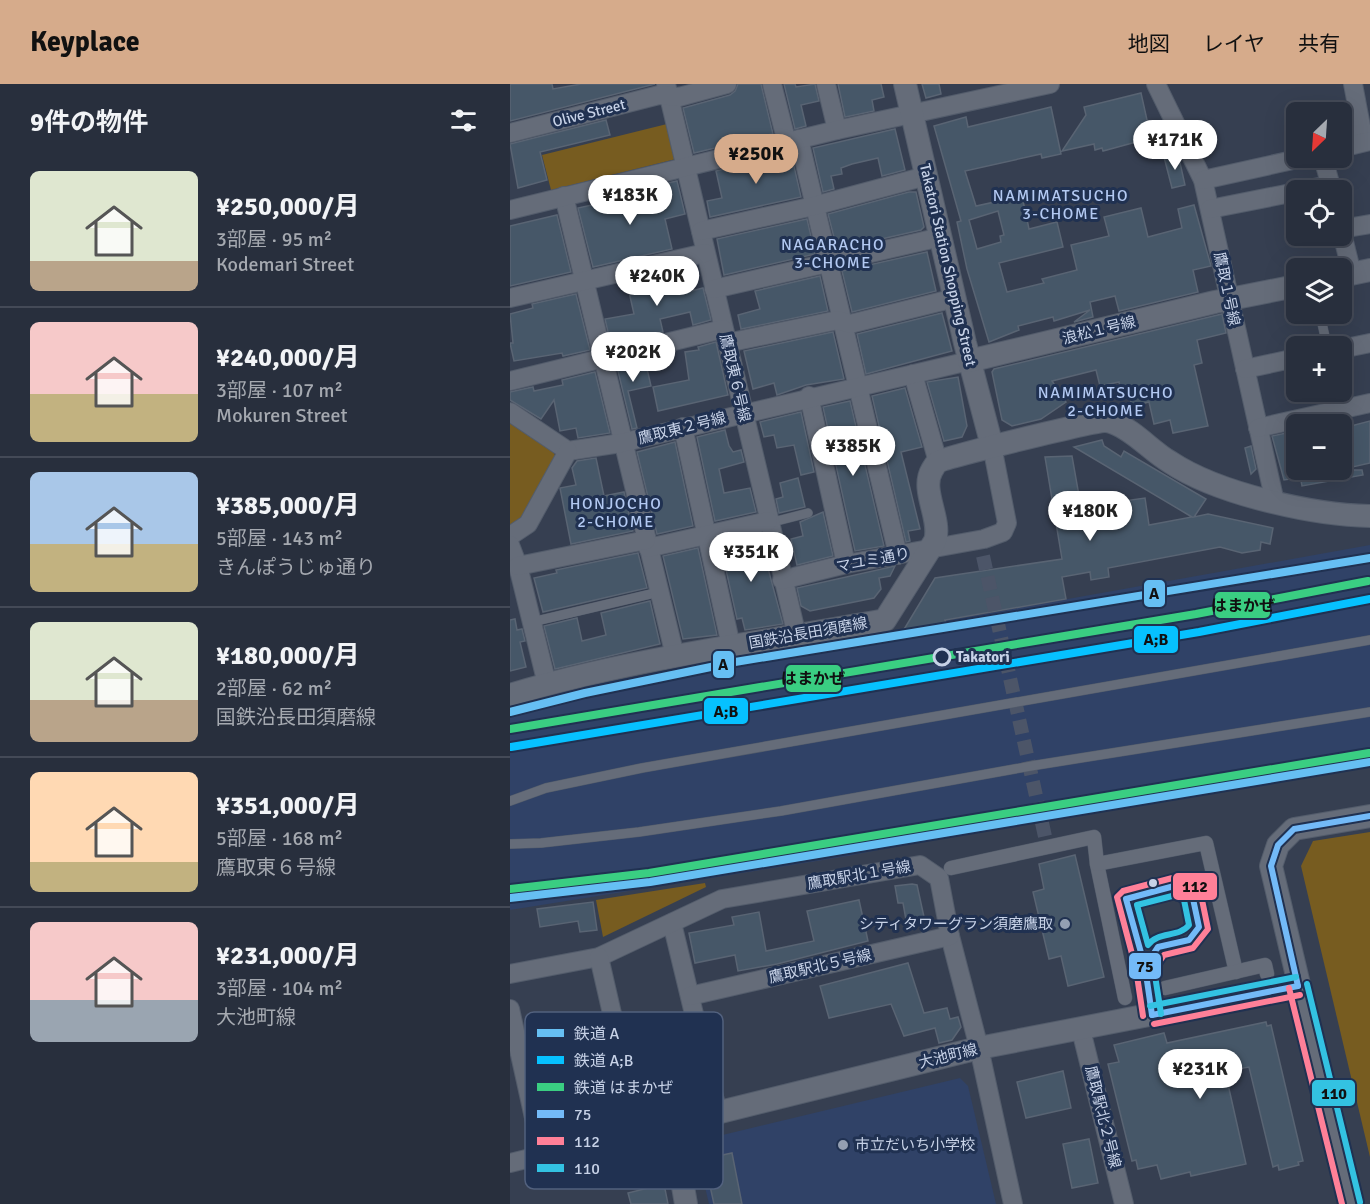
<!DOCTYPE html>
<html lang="ja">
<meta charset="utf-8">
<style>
:root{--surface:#282f3d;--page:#303744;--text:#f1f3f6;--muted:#a5a9b0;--line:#444a57;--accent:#d6ab8b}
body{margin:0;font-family:Signika,"Noto Sans JP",sans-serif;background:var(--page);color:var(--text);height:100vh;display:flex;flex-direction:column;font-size:22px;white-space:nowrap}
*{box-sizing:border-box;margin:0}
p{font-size:20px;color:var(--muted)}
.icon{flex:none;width:33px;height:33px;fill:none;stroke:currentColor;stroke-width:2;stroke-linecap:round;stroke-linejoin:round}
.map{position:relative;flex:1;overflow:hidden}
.details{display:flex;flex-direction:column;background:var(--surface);width:510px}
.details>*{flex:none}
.needle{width:39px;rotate:205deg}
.controls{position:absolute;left:776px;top:18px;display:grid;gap:12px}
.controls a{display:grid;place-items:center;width:66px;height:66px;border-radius:9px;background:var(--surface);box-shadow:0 6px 24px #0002,0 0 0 2px var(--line);font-size:30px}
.price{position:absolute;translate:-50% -51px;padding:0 14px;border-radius:21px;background:#fff;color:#222;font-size:20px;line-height:39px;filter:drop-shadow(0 2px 3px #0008)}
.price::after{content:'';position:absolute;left:50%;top:36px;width:18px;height:14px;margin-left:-9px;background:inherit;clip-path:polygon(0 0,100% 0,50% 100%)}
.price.on{background:var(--accent);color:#111}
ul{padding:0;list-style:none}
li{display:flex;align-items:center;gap:18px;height:150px;padding:0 30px}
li+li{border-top:2px solid var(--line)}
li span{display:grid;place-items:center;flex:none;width:168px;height:120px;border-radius:9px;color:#555}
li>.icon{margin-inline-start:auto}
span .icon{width:72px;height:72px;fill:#fffc;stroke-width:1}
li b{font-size:26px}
h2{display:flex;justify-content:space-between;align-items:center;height:72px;padding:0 30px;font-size:26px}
header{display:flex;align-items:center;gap:36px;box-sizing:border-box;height:84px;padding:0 30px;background:var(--accent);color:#111}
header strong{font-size:28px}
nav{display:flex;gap:33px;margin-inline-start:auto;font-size:21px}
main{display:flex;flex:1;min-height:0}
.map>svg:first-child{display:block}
.built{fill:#304267}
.green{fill:#775c20}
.building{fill:#465768;stroke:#596473;stroke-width:1.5;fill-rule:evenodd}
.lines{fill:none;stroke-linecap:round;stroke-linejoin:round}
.pedestrian-tunnel{stroke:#4c5568;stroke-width:14;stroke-dasharray:14 7;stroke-linecap:butt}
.service-casing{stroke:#535c6b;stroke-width:10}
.pedestrian-casing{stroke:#535c6b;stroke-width:15}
.minor-casing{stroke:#535c6b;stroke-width:20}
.tertiary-casing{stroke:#535c6b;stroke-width:24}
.service{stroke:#656c79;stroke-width:9}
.pedestrian{stroke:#656c79;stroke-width:14}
.minor{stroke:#656c79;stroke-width:18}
.tertiary{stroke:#656c79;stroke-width:22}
.bus-1-casing{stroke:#203151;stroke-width:10}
.bus-2-casing{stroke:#203151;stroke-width:10}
.bus-3-casing{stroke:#203151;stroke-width:10}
.bus-1{stroke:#73baf8;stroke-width:6}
.bus-2{stroke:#ff8098;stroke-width:6}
.bus-3{stroke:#33c2e2;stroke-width:6}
.rail-1-casing{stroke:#203151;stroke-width:12}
.rail-2-casing{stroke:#203151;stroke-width:12}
.rail-3-casing{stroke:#203151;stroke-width:12}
.rail-1{stroke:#66bff3;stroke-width:8}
.rail-2{stroke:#06c1ff;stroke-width:8}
.rail-3{stroke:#3ace82;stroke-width:8}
.stop-dot{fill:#203151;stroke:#c7d2e7;stroke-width:3}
.bus-dot{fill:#c7d2e7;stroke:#203151;stroke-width:2}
.poi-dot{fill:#949fb2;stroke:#203151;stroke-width:2}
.labels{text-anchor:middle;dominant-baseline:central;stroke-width:6;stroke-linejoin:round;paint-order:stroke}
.street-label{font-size:15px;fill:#c7d2e7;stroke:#203151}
.stop-label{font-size:15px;font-weight:bold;fill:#c7d2e7;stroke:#203151;text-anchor:start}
.poi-label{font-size:15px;fill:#c7d2e7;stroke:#203151;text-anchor:end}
.neighbourhood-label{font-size:16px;letter-spacing:1.5px;fill:#b3c9f2;stroke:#203151}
.key{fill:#203151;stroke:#52617e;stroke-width:1.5}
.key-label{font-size:16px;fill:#c7d2e7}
.line-badge{stroke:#203151;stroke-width:2}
.pale-badge-label{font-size:16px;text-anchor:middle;font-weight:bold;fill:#111}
</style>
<header>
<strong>Keyplace</strong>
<nav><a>地図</a><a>レイヤ</a><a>共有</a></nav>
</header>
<main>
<section class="details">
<h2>9件の物件<svg class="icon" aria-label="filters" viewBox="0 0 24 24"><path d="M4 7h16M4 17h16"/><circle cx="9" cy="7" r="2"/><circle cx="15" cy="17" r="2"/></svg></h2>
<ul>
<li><span style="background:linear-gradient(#dfe7d0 75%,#b9a48a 0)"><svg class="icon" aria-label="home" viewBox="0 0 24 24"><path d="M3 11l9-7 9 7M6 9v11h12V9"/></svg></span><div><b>¥250,000/月</b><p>3部屋 · 95 m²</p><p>Kodemari Street</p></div></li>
<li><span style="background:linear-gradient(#f6c9c9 60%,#c2b280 0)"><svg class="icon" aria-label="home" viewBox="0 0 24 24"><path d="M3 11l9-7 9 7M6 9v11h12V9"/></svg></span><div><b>¥240,000/月</b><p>3部屋 · 107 m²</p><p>Mokuren Street</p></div></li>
<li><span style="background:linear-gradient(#a9c7e8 60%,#c2b280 0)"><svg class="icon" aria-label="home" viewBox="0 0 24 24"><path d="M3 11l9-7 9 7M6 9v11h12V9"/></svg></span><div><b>¥385,000/月</b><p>5部屋 · 143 m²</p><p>きんぽうじゅ通り</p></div></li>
<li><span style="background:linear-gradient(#dfe7d0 65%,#b9a48a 0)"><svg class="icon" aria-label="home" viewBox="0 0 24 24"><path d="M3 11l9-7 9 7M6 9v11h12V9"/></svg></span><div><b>¥180,000/月</b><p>2部屋 · 62 m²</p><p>国鉄沿長田須磨線</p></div></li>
<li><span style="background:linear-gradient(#ffd9b3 75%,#c2b280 0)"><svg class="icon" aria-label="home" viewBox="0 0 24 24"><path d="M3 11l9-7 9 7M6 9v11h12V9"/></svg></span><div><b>¥351,000/月</b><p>5部屋 · 168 m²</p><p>鷹取東６号線</p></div></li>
<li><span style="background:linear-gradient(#f6c9c9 65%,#9aa5b1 0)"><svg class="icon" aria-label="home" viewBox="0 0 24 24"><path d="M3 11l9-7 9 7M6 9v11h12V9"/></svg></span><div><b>¥231,000/月</b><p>3部屋 · 104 m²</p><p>大池町線</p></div></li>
</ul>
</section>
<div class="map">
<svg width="860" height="1120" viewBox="0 0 860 1120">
<rect width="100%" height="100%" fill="#363f51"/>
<g class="built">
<polygon points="860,461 860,682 535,733 338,772 0,826 0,622 50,606"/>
<polygon points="450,994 458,1002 486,1120 199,1120 187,1069 200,1054"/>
</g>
<g class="green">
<polygon points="157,40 166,75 41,106 32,71"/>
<path d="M0 335 36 358 45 371C38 395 24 433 0 443Z"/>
<polygon points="860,748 860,1073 791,782 803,757"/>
<polygon points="195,799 196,803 93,853 86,816"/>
</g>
<g class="building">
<polygon points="0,0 42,0 43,5 71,0 145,0 0,37"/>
<polygon points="228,0 251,0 263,50 222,57 222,60 184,69 173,24 220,11 225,7"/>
<polygon points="274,0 285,0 286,3 305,0 309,17 291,21 296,42 285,45"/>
<polygon points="328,0 371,0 374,13 362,16 364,27 335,33"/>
<polygon points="412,0 429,0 431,10 416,14"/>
<polygon points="631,9 641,54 593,67 592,64 585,66 584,60 552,67 576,31 574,23"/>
<path d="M541 23 551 70 532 74 531 70 455 87 466 122 512 112 519 145 547 138 553 163 489 179 497 208 534 199 532 195 567 186 561 161 599 152 594 133 631 124 638 153 672 144 668 125 684 121 701 182 683 186 688 208 609 227 605 212 580 218 583 233 564 238 580 226 544 237 543 233 508 242 509 246 479 258 457 185 447 138 451 137 424 42 456 33 458 43ZM488 127 494 151 490 152 491 158 467 165 459 136Z"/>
<polygon points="96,36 100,51 30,68 37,96 8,104 0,60"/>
<polygon points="385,45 395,86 372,92 368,74 342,80 331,84 332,90 321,92 324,105 313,108 303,64"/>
<polygon points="281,69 291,113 200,133 197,117 212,114 206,87"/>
<polygon points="668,70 675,101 662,104 654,73"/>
<polygon points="167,97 175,130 155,135 162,165 83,183 68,124 114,114 116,120 151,112 149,101"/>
<polygon points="399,108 406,108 414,143 411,146 327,165 318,130"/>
<polygon points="47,131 61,188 0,202 0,142"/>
<polygon points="297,135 305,170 214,191 207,155"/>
<polygon points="417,168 426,207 342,228 332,187"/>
<polygon points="172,186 177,208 193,204 201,236 183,241 180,228 150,235 153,248 101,261 95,235 124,230 117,199"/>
<polygon points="310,192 318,227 231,245 228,231 250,225 245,207"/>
<polygon points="66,210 80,266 53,272 52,269 4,277 0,259 3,259 0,230 23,224 22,220"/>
<polygon points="432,229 442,267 356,290 347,250"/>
<polygon points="712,230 716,249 687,256 692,279 684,281 698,342 663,349 660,336 644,340 639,318 622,322 619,310 612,312 609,298 590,302 586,286 542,297 556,318 531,335 502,342 492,336 482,288 484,285"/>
<polygon points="323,248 334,295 296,301 267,311 264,299 243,305 234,267"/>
<polygon points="206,258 218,311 148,327 143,303 179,296 175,268 189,266 188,263"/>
<polygon points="135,276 141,302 118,307 127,344 122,345 107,283"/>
<polygon points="85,288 100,349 68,354 66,344 50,347 44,316 31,335 0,316 0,308 23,303 24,307 53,301 52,296"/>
<polygon points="448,293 457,342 452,353 434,357 417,298"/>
<polygon points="395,304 412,363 391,368 410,445 398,447 400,457 396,458 362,312"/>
<polygon points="340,317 374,462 345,467 313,323"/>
<polygon points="291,328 304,388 291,391 284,361 267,364 264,351 254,353 250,338"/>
<polygon points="860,337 860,379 842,383 842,386 852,386 853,391 792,402 789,386 831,386 831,358 841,358 837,343"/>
<polygon points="215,346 219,362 223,368 231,366 234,378 209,385 214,409 240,404 246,428 205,437 187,353"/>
<polygon points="786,347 786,394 774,396 762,352"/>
<polygon points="592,356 594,362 611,373 614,367 696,415 684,433 698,430 763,444 760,460 751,458 750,466 732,469 710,463 598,484 599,493 581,496 580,488 552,493 556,515 435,536 436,539 393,547 425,494 552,475 535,373 562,372 571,423 635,414 639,441 682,433 564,363"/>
<polygon points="165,358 183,442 147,450 127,368"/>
<polygon points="741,362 746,385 741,390 735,364"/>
<polygon points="86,374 94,412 114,408 123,447 61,460 50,404 66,401 62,384 67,377"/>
<polygon points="288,394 295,423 269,429 266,415 273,413 270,399"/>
<polygon points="313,428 323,472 287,481 281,455 293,452 290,438"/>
<polygon points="249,451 273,540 235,546 232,534 227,535 210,459"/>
<polygon points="188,464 207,551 173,555 153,472"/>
<polygon points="128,469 137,504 33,528 24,494 47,489 46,486"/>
<polygon points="385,482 380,492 369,494 371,505 364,514 300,527 291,522 287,504"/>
<polygon points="140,517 150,560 45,585 34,542 67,534 72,557 96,551 91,529"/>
<polygon points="5,535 7,546 12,545 15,557 10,558 16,583 0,587 0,536"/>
<polygon points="565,771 594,893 558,902 551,872 539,875 523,808 534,805 529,780"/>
<polygon points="402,800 407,801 414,833 396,836 393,819 388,819 385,802"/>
<polygon points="349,816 358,857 267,880 228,887 225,871 185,879 179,849 224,841 222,833 249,828 256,867 304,857 297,827"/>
<polygon points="83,818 87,846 70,848 68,837 30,843 27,825"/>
<polygon points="398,879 414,929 437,924 440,935 448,933 451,943 442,956 429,959 425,944 394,952 381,920 319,934 310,902"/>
<polygon points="756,938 757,942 761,941 793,1077 788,1078 789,1081 769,1086 768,1081 763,1083 739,983 715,987 736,1080 681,1092 680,1088 651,1095 647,1081 628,1085 626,1076 622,1077 598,980 609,978 604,961 654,949 657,959"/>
<polygon points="553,987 561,1024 516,1034 507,998"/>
<polygon points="579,1055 588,1099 562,1104 553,1060"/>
<polygon points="222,1069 232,1120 204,1120 194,1075"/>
<polygon points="154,1100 158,1120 121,1120 118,1109"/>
</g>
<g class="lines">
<polyline class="pedestrian-tunnel" points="473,472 536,757"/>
<defs>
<g id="service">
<polyline points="810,230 817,262"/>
<polyline points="828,308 832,326"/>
<polyline points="259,439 298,429"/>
<polyline points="22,538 149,508"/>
<polyline points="0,717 36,704 132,684 860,556"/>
<polyline points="0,760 31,759 129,748 271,727 527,681 860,628"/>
<polyline points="635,883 648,863 679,856 689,843 682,810 668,801 616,815 635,883 642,930"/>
</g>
<g id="pedestrian">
<polyline points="587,780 615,914"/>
<polyline points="441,784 584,753 587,780 696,759 726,888"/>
<polyline points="655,904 755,881 757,890"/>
</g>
<g id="minor">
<polyline points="156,0 287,552"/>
<polyline points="262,0 277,59"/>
<polyline points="316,0 327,46"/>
<polyline points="646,0 693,96 765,418"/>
<polyline points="843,0 854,58"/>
<polyline points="0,49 149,11 169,13 217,0"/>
<polyline points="289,55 388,471"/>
<polyline points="831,64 860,57"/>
<polyline points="813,74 822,106"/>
<polyline points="693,96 792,74"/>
<polyline points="792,106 820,101"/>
<polyline points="54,112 165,572"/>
<polyline points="700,125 786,108"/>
<polyline points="0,126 327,46 540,0"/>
<polyline points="831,145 842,190"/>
<polyline points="831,145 860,140"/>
<polyline points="191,147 304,122 416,92"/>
<polyline points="204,205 431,153"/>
<polyline points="0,214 195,169"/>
<polyline points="217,259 328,236 340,240 445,214"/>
<polyline points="831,265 860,259"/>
<polyline points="735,285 786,274"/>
<polyline points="403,290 428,378"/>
<polyline points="0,297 213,245"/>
<polyline points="299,312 336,480"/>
<polyline points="0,328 58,367 111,359 459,277"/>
<polyline points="173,343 221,562"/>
<polyline points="748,344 860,319"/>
<polyline points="0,452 18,440 58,367"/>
<polyline points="0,461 8,482 37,600"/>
<polyline points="138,464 258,437"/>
<polyline points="8,482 136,456"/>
<polyline points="272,496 336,480 474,455 493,448 497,439 482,362"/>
<polyline points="162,839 208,1029"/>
<polyline points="0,890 89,873 212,815 410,781 429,794 440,852 469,964 503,1120"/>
<polyline points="180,912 440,852"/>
<polyline points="0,925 32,1070"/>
<polyline points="571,946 614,1120"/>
<polyline points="0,1079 129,1047 89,873"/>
</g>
<g id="tertiary">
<polyline points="395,0 455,259 482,362"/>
<polyline points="831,192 860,186"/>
<polyline points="459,277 705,218 786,202"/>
<path d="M0 611C122 574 250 559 375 536L425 457C432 435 410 406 422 386 424 383 425 380 428 378 435 373 584 337 595 337 598 337 601 338 604 339 625 347 641 367 660 378 708 410 803 431 860 432"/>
<polyline points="176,1120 165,1056 178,1036 469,964 788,902"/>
<polyline points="841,1120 761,782 768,761 784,745 860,732"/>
</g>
</defs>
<use href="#service" class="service-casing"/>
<use href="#pedestrian" class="pedestrian-casing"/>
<use href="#minor" class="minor-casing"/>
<use href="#tertiary" class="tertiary-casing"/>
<use href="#service" class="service"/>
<use href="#pedestrian" class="pedestrian"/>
<use href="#minor" class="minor"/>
<use href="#tertiary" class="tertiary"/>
<defs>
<g id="bus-1">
<polygon points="668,801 682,810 689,843 679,856 648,863 635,883 616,815"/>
<polyline points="635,883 642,931"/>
<polyline points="788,902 761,782 768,761 784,745 860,732"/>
<polyline points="642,931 788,902"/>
</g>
<g id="bus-2">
<polyline points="779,904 832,1120"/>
<polyline points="633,932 626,885 607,813 613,807 670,792 690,806 698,845 683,864 654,871 644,885"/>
<polyline points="644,940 790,911"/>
</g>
<g id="bus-3">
<path d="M666 811 674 816 679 841C669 854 648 847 638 861L627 821Z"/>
<polyline points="644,885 651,930"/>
<polyline points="797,900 850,1118"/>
<polyline points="640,922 786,893"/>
</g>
</defs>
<use href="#bus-1" class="bus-1-casing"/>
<use href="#bus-2" class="bus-2-casing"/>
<use href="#bus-3" class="bus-3-casing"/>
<use href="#bus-1" class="bus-1"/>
<use href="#bus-2" class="bus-2"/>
<use href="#bus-3" class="bus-3"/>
<defs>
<g id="rail-1">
<polyline points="0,628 75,609 225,578 860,474"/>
<polyline points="0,814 140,798 860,678"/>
</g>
<polyline id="rail-2" points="1,663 689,548 860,515"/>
<g id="rail-3">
<polyline points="0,645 686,530 858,497"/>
<polyline points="0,805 139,789 859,669"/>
</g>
</defs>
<use href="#rail-1" class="rail-1-casing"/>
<use href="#rail-2" class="rail-2-casing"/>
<use href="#rail-3" class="rail-3-casing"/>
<use href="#rail-1" class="rail-1"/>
<use href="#rail-2" class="rail-2"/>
<use href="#rail-3" class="rail-3"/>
</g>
<circle class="stop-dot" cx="432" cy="573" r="8"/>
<circle class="bus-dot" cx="643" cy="799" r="5"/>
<g class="poi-dot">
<circle cx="555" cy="840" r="6"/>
<circle cx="333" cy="1061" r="6"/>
</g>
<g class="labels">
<g class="street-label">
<text transform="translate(79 29) rotate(-14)">Olive Street</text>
<text transform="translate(438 181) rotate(77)">Takatori Station Shopping Street</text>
<text transform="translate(717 205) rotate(78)">鷹取１号線</text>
<text transform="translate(589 246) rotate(-14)">浪松１号線</text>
<text transform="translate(225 294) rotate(77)">鷹取東６号線</text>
<text transform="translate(172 344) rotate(-14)">鷹取東２号線</text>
<text transform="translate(363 476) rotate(-11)">マユミ通り</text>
<text transform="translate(298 549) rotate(-10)">国鉄沿長田須磨線</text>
<text transform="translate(349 791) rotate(-10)">鷹取駅北１号線</text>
<text transform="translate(310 882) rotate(-13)">鷹取駅北５号線</text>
<text transform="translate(438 972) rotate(-14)">大池町線</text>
<text transform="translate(593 1033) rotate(76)">鷹取駅北２号線</text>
</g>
<g class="stop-label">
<text x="446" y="573">Takatori</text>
</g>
<g class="poi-label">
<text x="543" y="840">シティタワーグラン須磨鷹取</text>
<text x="345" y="1061" text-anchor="start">市立だいち小学校</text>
</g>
<g class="neighbourhood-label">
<text x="551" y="112">NAMIMATSUCHO<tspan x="551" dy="18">3-CHOME</tspan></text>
<text x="323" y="161">NAGARACHO<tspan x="323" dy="18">3-CHOME</tspan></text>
<text x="596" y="309">NAMIMATSUCHO<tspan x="596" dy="18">2-CHOME</tspan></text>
<text x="106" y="420">HONJOCHO<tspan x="106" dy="18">2-CHOME</tspan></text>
</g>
</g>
<rect x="15" y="928" width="198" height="177" rx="9" class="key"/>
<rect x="27" y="945" width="27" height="8" fill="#66bff3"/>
<rect x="27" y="972" width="27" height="8" fill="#06c1ff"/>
<rect x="27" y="999" width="27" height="8" fill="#3ace82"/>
<rect x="27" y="1026" width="27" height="8" fill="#73baf8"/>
<rect x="27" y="1053" width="27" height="8" fill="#ff8098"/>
<rect x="27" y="1080" width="27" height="8" fill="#33c2e2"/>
<g class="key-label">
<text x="64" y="955">鉄道 A</text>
<text x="64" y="982">鉄道 A;B</text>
<text x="64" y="1009">鉄道 はまかぜ</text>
<text x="64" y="1036">75</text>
<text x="64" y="1063">112</text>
<text x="64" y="1090">110</text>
</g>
<g class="line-badge">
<rect x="633" y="495" width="23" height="29" rx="6" fill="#66bff3"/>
<rect x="704" y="507" width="57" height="28" rx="6" fill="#3ace82"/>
<rect x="623" y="541" width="46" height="29" rx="6" fill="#06c1ff"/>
<rect x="202" y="566" width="23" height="29" rx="6" fill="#66bff3"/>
<rect x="275" y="580" width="57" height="29" rx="6" fill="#3ace82"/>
<rect x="193" y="613" width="46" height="28" rx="6" fill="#06c1ff"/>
<rect x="662" y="788" width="46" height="29" rx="6" fill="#ff8098"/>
<rect x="618" y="868" width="34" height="28" rx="6" fill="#73baf8"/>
<rect x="801" y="995" width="45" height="28" rx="6" fill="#33c2e2"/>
</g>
<g class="pale-badge-label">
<text x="644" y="515">A</text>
<text x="733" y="527">はまかぜ</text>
<text x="646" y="561">A;B</text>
<text x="213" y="586">A</text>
<text x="303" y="600">はまかぜ</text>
<text x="216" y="633">A;B</text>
<text x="685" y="808">112</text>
<text x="635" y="888">75</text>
<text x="824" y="1015">110</text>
</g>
</svg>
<div class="controls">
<a><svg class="needle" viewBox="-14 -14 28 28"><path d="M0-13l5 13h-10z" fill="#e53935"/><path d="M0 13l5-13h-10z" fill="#a5a9b0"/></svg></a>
<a><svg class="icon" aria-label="locate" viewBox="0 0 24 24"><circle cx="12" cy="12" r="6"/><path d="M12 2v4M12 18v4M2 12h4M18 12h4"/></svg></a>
<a><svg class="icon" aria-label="layers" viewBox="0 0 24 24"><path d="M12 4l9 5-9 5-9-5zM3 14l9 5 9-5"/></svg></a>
<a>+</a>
<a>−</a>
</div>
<b class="price" style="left:665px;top:87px">¥171K</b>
<b class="price on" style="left:246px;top:101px">¥250K</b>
<b class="price" style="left:120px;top:142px">¥183K</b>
<b class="price" style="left:147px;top:223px">¥240K</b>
<b class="price" style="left:123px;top:299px">¥202K</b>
<b class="price" style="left:343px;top:393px">¥385K</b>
<b class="price" style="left:580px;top:458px">¥180K</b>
<b class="price" style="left:241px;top:499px">¥351K</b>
<b class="price" style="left:690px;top:1016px">¥231K</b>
</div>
</main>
